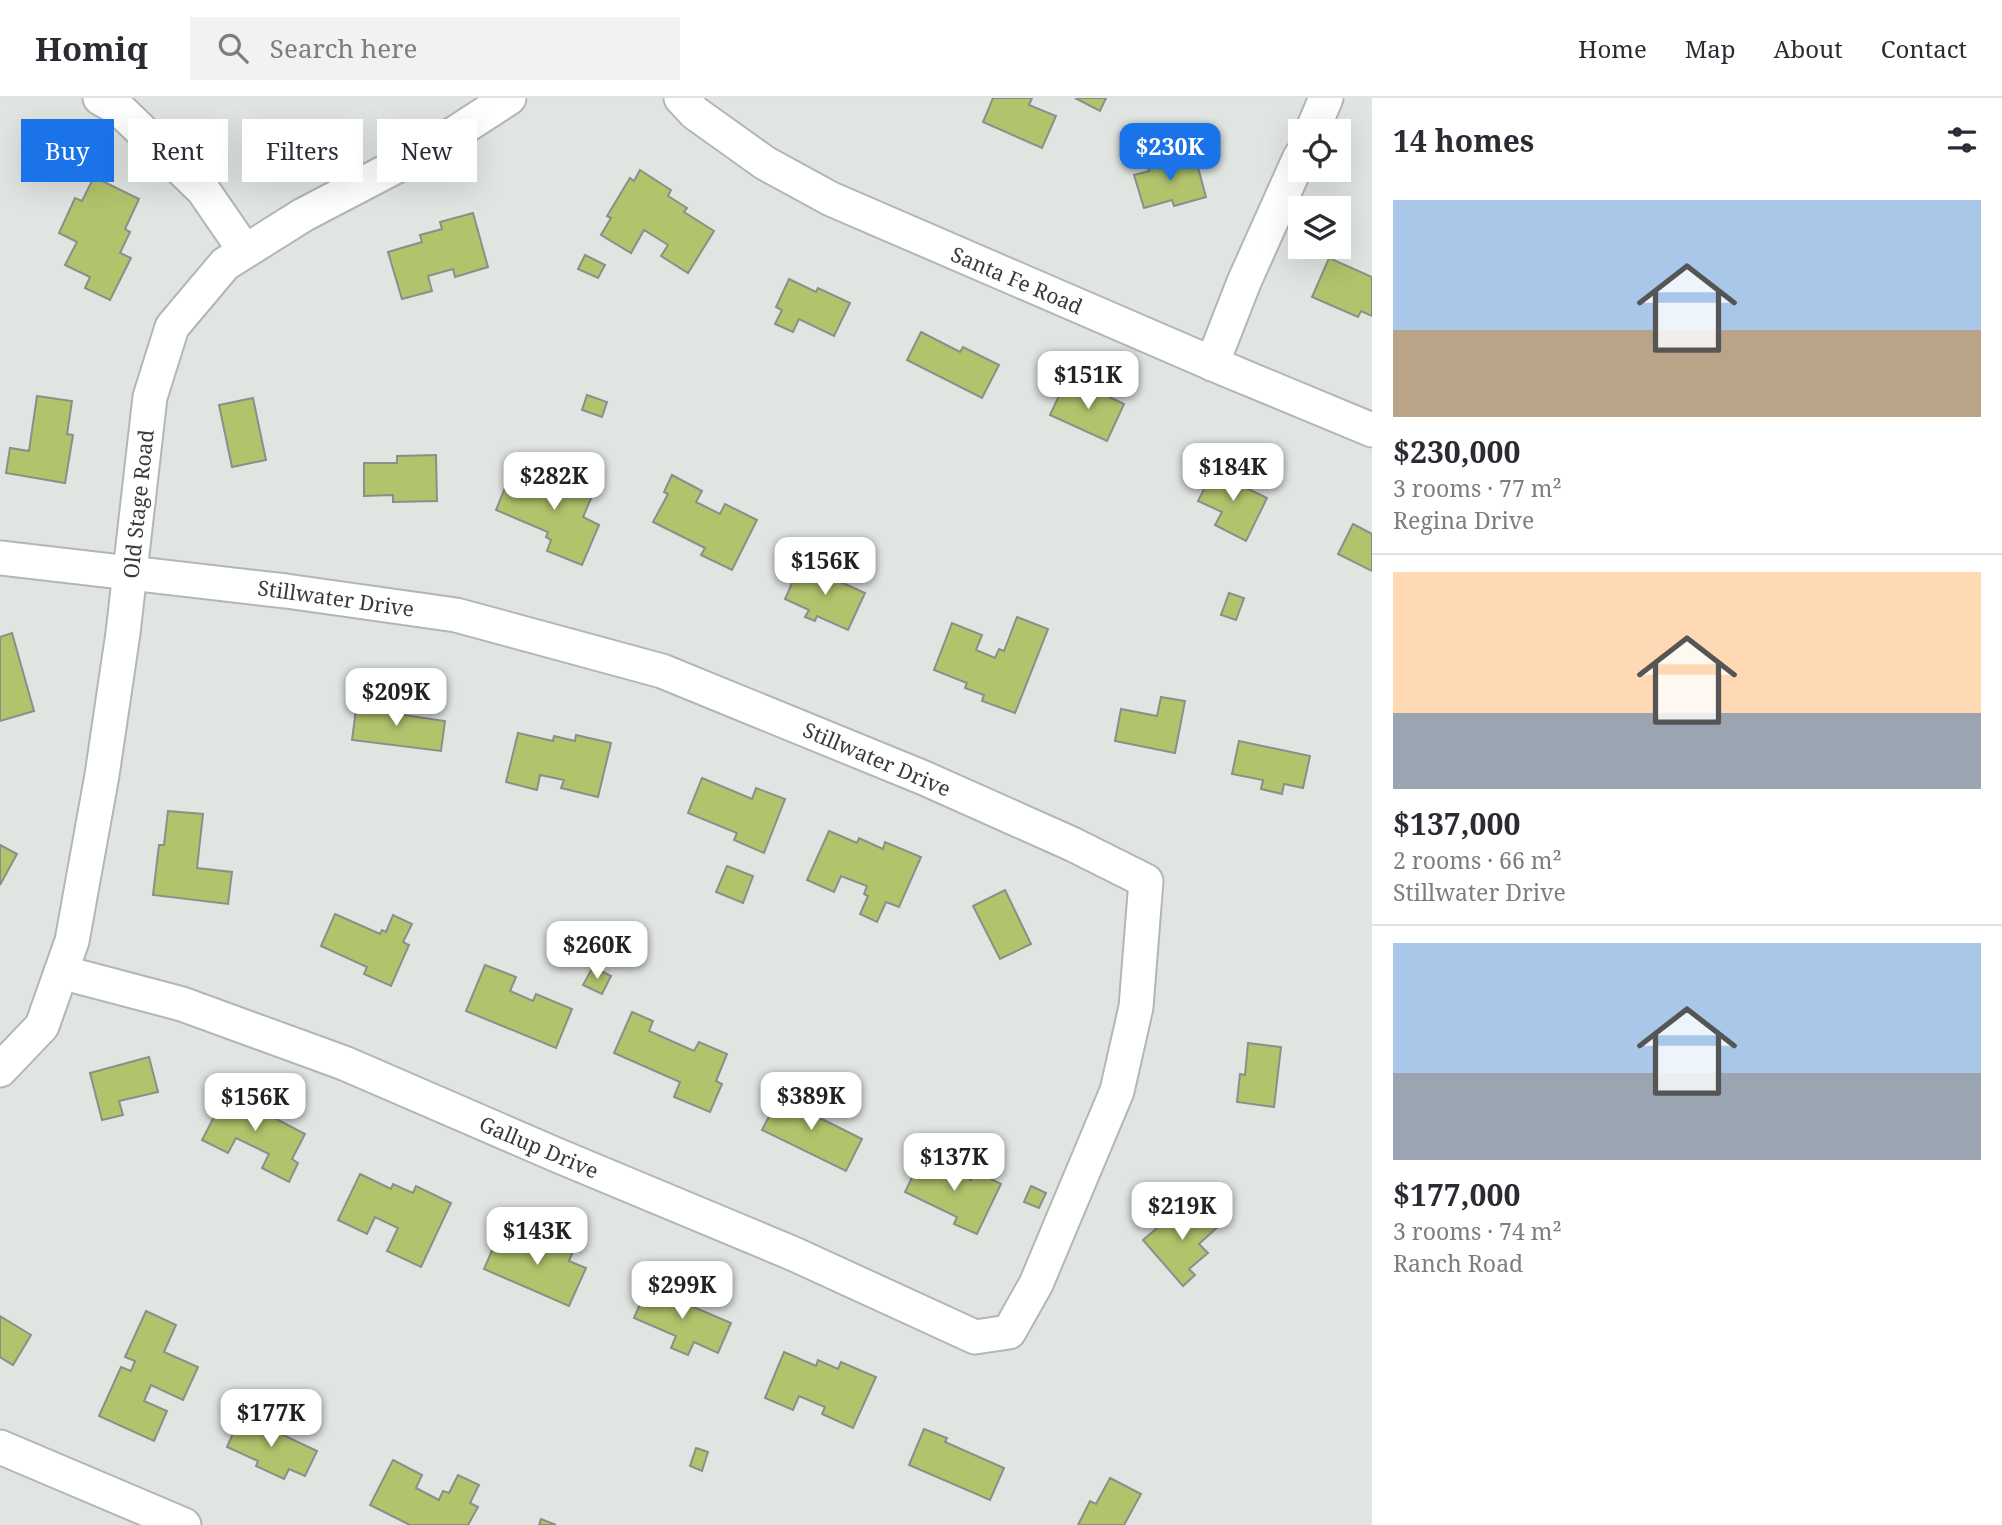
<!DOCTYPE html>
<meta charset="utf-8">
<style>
:root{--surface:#fff;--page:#f2f2f3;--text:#2b2b33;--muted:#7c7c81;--line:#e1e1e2;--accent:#1a73e8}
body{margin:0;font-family:"Noto Serif",serif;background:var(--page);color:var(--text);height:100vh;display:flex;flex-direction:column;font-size:26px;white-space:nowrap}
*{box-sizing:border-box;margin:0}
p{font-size:23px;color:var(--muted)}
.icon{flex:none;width:38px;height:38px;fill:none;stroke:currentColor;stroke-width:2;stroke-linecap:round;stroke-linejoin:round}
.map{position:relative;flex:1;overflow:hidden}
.side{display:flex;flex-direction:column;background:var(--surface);width:630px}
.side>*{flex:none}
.banner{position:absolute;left:21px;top:21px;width:665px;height:63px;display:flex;gap:14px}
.controls{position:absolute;left:1288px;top:21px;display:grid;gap:14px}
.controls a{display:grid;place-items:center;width:63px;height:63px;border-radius:0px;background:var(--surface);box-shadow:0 7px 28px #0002;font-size:35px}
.price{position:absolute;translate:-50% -60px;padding:0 16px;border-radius:14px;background:#fff;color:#222;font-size:23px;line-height:46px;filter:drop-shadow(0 2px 4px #0008)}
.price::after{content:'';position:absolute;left:50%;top:42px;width:21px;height:16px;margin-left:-10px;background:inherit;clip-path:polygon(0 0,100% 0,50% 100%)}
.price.on{background:var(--accent);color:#fff}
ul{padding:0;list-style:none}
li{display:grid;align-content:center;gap:14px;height:371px;padding:0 21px}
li+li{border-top:2px solid var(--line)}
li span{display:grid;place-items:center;height:217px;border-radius:0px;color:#555}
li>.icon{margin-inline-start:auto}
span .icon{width:126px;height:126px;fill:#fffc;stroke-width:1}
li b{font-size:30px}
h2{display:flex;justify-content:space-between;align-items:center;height:84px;padding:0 21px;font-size:30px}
.chip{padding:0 24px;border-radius:0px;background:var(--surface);box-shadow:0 7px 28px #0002;font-size:24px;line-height:63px}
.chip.on{background:var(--accent);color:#fff}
header{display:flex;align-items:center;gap:42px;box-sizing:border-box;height:98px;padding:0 35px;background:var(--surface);border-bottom:2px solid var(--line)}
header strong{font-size:33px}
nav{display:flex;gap:38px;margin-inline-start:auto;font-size:24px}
.search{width:490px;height:63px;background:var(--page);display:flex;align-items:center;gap:18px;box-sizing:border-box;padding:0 24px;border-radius:0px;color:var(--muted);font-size:26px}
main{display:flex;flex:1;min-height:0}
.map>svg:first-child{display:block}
.building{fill:#b1c46c;stroke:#8d8e89;stroke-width:2}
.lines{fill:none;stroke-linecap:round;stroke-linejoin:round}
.minor-casing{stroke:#b1b7b3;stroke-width:37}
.minor{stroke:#fff;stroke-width:33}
.labels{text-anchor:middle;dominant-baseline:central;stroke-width:7;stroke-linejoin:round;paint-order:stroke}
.street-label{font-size:21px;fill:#383a39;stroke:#fff}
</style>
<header>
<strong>Homiq</strong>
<div class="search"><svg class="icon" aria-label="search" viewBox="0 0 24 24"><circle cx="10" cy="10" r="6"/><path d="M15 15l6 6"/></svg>Search here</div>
<nav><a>Home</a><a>Map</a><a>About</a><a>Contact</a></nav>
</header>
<main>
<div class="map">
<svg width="1372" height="1427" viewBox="0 0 1372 1427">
<rect width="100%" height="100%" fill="#e0e5e1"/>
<g class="building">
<polygon points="993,0 1032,0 1029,7 1056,18 1042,50 983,24"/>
<polygon points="1075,0 1106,0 1100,13"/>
<polygon points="1166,56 1170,70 1196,62 1206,99 1174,108 1172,102 1144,110 1134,77 1149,73 1145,62"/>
<polygon points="640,72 671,92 668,98 687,110 684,114 714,133 688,175 661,158 668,147 644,132 631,155 601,137 611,120 607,118 630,80 634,83"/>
<polygon points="94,79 139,101 125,131 130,134 120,155 131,160 110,202 85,190 90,179 65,167 77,144 59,135 75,100 82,103"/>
<polygon points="473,115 488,169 455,179 453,171 428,178 432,193 402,201 388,154 422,144 420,137 442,131 440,124"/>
<polygon points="585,157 605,167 598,180 578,171"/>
<polygon points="1329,160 1372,179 1372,218 1361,213 1358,219 1312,199"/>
<polygon points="789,181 816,194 818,190 850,205 834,238 799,221 793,234 775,226 782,212 776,209"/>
<polygon points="921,234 960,254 963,249 999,267 982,300 907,262"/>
<polygon points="1065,285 1093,298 1095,292 1124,306 1107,343 1050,317"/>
<polygon points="587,297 607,304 602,319 582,312"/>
<polygon points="37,298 72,303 67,336 73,337 65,385 6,375 10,350 29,353"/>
<polygon points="253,300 266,362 232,369 219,307"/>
<polygon points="436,357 437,403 393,404 393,397 364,398 364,365 397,365 397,358"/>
<polygon points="1215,369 1243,383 1240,387 1267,400 1246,443 1215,427 1222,414 1198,403"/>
<polygon points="513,370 536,380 534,386 560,397 571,371 599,382 583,419 599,427 582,467 547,453 551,442 546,439 548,434 496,412"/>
<polygon points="672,377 702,393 696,404 720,416 725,406 757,422 732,472 701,457 705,450 653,424 668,396 664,394"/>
<polygon points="1353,426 1372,436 1372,473 1338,456"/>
<polygon points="816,463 827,468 823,476 865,495 848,532 817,518 815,523 805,519 809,512 785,501 798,472 809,477"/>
<polygon points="1229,495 1244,500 1236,522 1221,517"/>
<polygon points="1017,519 1048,531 1015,615 982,603 984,597 965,590 967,585 934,572 952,525 982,537 976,552 995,560 999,551 1004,553"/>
<polygon points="12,535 34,613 0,623 0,539"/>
<polygon points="1161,599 1185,603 1175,655 1115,643 1121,611 1157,618"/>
<polygon points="357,604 405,610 404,617 445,623 441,653 352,642"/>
<polygon points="518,635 553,643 554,638 575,643 576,637 611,645 598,699 561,690 564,682 540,677 537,692 506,684"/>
<polygon points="1239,643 1310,658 1303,690 1284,686 1282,696 1261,691 1263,682 1232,676"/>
<polygon points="702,680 752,701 756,690 785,701 764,755 734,742 737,735 688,715"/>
<polygon points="168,713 203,716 197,770 232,774 228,806 153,797 159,747 164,747"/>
<polygon points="829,733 857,745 859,740 883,751 885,744 921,759 899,809 886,804 877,824 860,816 868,798 864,796 867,788 841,778 834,794 807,782"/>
<polygon points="0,747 17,756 0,787"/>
<polygon points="727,768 753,778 743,805 716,794"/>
<polygon points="1005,792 1031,846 1000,861 973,808"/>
<polygon points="335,816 380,836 382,832 386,834 393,817 412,826 403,844 409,847 391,888 364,876 367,869 321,848"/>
<polygon points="485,867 516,879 510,893 533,903 536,896 572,911 556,950 466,913"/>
<polygon points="593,869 611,878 602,896 583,887"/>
<polygon points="632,914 653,923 649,933 694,953 699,944 727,956 716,983 722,986 710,1014 674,999 680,984 614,955"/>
<polygon points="1248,945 1281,949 1274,1009 1237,1004 1240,976 1245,977"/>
<polygon points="149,959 158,994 119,1003 123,1017 102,1022 90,975"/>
<polygon points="229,990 258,1004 255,1010 305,1036 292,1061 298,1065 289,1084 262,1070 269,1056 236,1040 228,1055 202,1042"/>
<polygon points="784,990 805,1000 800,1010 862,1041 846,1073 762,1032"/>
<polygon points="922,1059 971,1082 975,1073 1001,1086 977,1136 954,1126 957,1119 905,1094"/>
<polygon points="360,1076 391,1091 393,1086 413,1095 416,1088 451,1105 421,1169 387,1153 398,1130 375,1119 367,1136 338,1122"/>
<polygon points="1031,1088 1046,1095 1039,1110 1024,1104"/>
<polygon points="1185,1106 1200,1123 1210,1113 1221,1126 1199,1146 1208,1155 1189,1171 1195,1177 1183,1188 1143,1142"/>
<polygon points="500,1134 529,1148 532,1142 548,1149 551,1141 574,1151 569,1163 586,1170 569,1208 484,1171"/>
<polygon points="649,1186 693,1204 691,1208 731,1225 718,1255 694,1244 688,1257 671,1250 676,1238 634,1220"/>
<polygon points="146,1213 176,1227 164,1254 198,1269 183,1302 151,1287 144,1303 167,1313 154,1343 99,1318 121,1269 131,1273 135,1263 125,1259"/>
<polygon points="0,1218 31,1237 13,1267 0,1259"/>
<polygon points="784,1254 816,1268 818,1262 838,1271 841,1264 876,1279 853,1330 822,1316 825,1309 799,1298 793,1312 765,1300"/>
<polygon points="241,1317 317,1353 305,1378 289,1371 284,1381 256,1368 258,1363 227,1349"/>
<polygon points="924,1331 947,1340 945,1344 1004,1370 990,1402 909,1367"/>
<polygon points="696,1350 708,1354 702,1373 690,1368"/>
<polygon points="393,1362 422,1377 416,1390 439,1402 443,1393 449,1395 458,1377 479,1387 470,1405 478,1409 468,1427 410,1427 370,1407"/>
<polygon points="1110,1380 1141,1396 1124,1427 1078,1427 1090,1403 1096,1406"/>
<polygon points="541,1421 556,1427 539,1427"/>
</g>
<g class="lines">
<defs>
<g id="minor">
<polyline points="100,0 118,10 203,92 245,153"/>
<polyline points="681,0 695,15 765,65 831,101 1225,271 1372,332"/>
<polyline points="1312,33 1326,0"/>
<polyline points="1212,266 1244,184 1300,59"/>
<polyline points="0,460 286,493 456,517 662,573 924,680 1072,746 1146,783 1136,909 1117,993 1036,1186 1009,1234 975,1239 794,1156 559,1058 344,965 182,906 61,874"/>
<polyline points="0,972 42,928 72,843 102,677 123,535 150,299 172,229 225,166 303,117 435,48 509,0"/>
<polyline points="0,1349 184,1427"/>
</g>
</defs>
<use href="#minor" class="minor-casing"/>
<use href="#minor" class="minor"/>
</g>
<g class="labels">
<g class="street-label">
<text transform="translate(1017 182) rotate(23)">Santa Fe Road</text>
<text transform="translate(138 406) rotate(-84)">Old Stage Road</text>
<text transform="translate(336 500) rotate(8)">Stillwater Drive</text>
<text transform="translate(877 661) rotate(23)">Stillwater Drive</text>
<text transform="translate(539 1049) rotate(23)">Gallup Drive</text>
</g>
</g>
</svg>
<div class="controls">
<a><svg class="icon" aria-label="locate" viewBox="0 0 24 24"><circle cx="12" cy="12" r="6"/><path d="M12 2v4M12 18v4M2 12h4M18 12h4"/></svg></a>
<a><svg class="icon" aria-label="layers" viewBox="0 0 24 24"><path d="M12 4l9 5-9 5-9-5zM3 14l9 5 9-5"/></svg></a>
</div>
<b class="price on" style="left:1170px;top:85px">$230K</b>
<b class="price" style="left:1088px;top:313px">$151K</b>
<b class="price" style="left:1233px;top:405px">$184K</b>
<b class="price" style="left:554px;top:414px">$282K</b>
<b class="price" style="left:825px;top:499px">$156K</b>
<b class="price" style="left:396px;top:630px">$209K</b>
<b class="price" style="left:597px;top:883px">$260K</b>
<b class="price" style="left:811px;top:1034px">$389K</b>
<b class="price" style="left:255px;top:1035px">$156K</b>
<b class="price" style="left:954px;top:1095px">$137K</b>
<b class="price" style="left:1182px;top:1144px">$219K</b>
<b class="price" style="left:537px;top:1169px">$143K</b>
<b class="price" style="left:682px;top:1223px">$299K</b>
<b class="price" style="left:271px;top:1351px">$177K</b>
<div class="banner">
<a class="chip on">Buy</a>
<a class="chip">Rent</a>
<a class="chip">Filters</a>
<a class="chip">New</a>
</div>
</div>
<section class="side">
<h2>14 homes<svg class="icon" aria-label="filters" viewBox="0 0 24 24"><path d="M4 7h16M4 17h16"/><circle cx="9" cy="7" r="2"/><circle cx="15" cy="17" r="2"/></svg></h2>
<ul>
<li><span style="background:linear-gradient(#a9c7e8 60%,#b9a48a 0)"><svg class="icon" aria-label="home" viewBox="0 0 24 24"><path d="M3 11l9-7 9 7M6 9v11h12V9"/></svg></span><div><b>$230,000</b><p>3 rooms · 77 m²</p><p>Regina Drive</p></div></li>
<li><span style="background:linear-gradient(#ffd9b3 65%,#9aa5b1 0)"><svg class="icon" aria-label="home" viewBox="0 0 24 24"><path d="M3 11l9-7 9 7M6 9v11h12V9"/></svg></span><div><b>$137,000</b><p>2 rooms · 66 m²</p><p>Stillwater Drive</p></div></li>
<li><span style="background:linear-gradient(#a9c7e8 60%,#9aa5b1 0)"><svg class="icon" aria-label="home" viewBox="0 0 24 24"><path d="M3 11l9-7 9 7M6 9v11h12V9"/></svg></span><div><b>$177,000</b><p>3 rooms · 74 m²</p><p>Ranch Road</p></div></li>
</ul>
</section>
</main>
